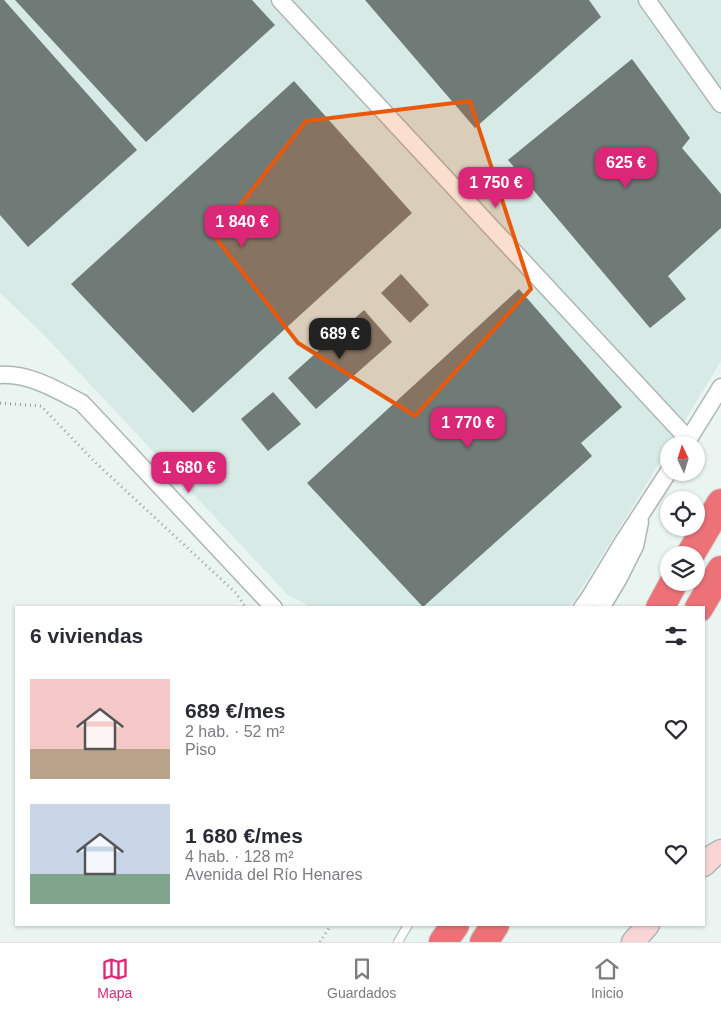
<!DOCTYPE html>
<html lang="es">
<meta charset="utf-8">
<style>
:root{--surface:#fff;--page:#f7f7f7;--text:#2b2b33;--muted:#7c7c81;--line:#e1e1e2;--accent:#db2777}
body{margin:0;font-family:Helvetica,sans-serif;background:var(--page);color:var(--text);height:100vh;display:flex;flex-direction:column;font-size:19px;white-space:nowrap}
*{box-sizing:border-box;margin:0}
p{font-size:16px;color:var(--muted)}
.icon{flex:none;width:28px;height:28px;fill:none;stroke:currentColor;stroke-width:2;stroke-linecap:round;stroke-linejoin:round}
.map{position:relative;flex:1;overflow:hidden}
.panel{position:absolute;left:15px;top:606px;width:690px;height:320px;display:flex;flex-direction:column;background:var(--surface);border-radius:0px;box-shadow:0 1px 4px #0004}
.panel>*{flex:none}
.needle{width:32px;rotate:356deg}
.buttons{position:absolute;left:660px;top:436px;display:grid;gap:10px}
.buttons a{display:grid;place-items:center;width:45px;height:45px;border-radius:50%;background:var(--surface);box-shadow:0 1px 4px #0004;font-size:25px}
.price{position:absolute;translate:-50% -42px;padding:0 11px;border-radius:10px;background:var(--accent);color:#fff;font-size:16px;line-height:32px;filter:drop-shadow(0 1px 2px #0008)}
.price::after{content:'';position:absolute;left:50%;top:30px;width:15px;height:11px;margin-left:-8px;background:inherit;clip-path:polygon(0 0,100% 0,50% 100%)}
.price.current{background:#222;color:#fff}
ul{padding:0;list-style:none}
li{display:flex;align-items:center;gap:15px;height:125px;padding:0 15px}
li span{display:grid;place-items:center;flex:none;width:140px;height:100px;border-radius:0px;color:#555}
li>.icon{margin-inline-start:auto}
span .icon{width:60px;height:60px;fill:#fffc;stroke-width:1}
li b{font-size:21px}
h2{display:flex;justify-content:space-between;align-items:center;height:60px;padding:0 15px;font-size:21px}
.menu{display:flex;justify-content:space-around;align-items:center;height:70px;border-top:1px solid var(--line);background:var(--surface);font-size:14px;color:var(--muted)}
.menu a{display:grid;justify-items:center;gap:2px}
.menu .current{color:var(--accent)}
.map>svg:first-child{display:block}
.built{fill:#d7eae5}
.building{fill:#707a77}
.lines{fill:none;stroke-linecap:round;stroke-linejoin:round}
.lane-casing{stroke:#adb7b4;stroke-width:10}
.street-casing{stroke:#adb7b4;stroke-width:19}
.secondary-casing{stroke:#adb7b4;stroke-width:25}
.highway-casing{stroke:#cfd0cf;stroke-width:30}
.path{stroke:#969e9c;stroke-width:3;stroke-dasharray:1 4;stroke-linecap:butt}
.lane{stroke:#fff;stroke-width:8}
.street{stroke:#fff;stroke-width:16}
.secondary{stroke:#f9d5d6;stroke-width:22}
.highway{stroke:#ec7278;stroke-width:28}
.marked{fill:#e8590c;fill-opacity:0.2;stroke:#e8590c;stroke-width:4;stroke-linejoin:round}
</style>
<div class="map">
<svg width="721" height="942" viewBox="0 0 721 942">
<rect width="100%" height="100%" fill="#eaf5f2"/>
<polygon class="built" points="0,0 721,0 721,361 706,386 670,445 669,445 669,448 572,604 566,608 310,607 288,595 42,333 0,293"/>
<g class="building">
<polygon points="0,0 4,0 137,150 28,247 0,215"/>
<polygon points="15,0 252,0 275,25 146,142"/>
<polygon points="365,0 589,0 601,17 475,128"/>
<polygon points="632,59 690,138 682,148 721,194 721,228 668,276 686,299 650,328 508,160"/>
<polygon points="294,81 412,213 193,413 71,284"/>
<polygon points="401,274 429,305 410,323 381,293"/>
<polygon points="519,289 622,407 581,443 592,456 423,607 307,483"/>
<polygon points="364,310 392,342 316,409 288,378"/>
<polygon points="273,392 301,424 268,451 241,419"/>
</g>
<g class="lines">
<defs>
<polyline id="lane" points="398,942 408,925"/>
<g id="street">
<polyline points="280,0 688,439"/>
<polyline points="647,0 721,104"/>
<path d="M0 375C29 373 57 390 82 403L274 608"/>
<polyline points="685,445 721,387"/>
<polyline points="582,608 591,595 623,542 669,471"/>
<polyline points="601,608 619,578 635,546 640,522"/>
</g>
<g id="secondary">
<polyline points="704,865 714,855 721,851"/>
<polyline points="633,942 648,925"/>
</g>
<g id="highway">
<polyline points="690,555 721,503"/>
<polyline points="660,608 674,582"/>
<polyline points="699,608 721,570"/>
<polyline points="443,942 455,925"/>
<polyline points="484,942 495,925"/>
</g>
</defs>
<use href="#lane" class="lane-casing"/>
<use href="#street" class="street-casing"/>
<use href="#secondary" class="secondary-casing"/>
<use href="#highway" class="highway-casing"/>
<g class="path">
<polyline points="0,403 41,406 96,463 236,593 246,608"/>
<polyline points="320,942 331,925"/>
</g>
<use href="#lane" class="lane"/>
<use href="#street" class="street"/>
<use href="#secondary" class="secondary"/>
<use href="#highway" class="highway"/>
</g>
<path class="marked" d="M470 101 531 289 415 416 298 343 215 237 306 121Z"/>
</svg>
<div class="buttons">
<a><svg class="needle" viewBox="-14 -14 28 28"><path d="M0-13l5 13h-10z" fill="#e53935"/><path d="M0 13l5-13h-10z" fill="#7c7c81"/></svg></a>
<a><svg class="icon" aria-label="locate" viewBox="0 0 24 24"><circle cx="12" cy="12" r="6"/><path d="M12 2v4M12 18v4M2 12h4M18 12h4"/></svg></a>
<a><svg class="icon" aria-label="layers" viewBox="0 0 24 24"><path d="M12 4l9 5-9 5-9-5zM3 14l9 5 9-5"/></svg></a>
</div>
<b class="price" style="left:626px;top:189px">625 €</b>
<b class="price" style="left:496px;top:209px">1 750 €</b>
<b class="price" style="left:242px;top:248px">1 840 €</b>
<b class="price current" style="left:340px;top:360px">689 €</b>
<b class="price" style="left:468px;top:449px">1 770 €</b>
<b class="price" style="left:189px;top:494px">1 680 €</b>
<section class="panel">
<h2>6 viviendas<svg class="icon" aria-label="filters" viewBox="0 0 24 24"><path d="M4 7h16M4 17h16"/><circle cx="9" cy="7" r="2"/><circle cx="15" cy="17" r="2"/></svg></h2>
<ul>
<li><span style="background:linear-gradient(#f6c9c9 70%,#b9a48a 0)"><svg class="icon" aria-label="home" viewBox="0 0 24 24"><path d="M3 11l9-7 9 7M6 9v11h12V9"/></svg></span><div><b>689 €/mes</b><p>2 hab. · 52 m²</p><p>Piso</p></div><svg class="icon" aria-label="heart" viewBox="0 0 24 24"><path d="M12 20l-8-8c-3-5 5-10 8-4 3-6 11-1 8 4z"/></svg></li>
<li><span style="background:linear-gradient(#c9d6e8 70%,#7fa58c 0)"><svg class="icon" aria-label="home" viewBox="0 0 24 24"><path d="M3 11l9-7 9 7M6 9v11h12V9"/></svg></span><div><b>1 680 €/mes</b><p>4 hab. · 128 m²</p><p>Avenida del Río Henares</p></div><svg class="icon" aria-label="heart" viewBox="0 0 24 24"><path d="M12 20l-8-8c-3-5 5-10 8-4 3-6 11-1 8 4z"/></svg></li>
</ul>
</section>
</div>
<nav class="menu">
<a class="current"><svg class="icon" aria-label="map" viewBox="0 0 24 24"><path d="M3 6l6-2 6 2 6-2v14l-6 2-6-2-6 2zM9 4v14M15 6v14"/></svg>Mapa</a>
<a><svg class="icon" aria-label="saved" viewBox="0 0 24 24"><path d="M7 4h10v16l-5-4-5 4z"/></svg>Guardados</a>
<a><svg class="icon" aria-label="home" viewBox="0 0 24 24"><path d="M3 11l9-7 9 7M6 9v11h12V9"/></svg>Inicio</a>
</nav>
